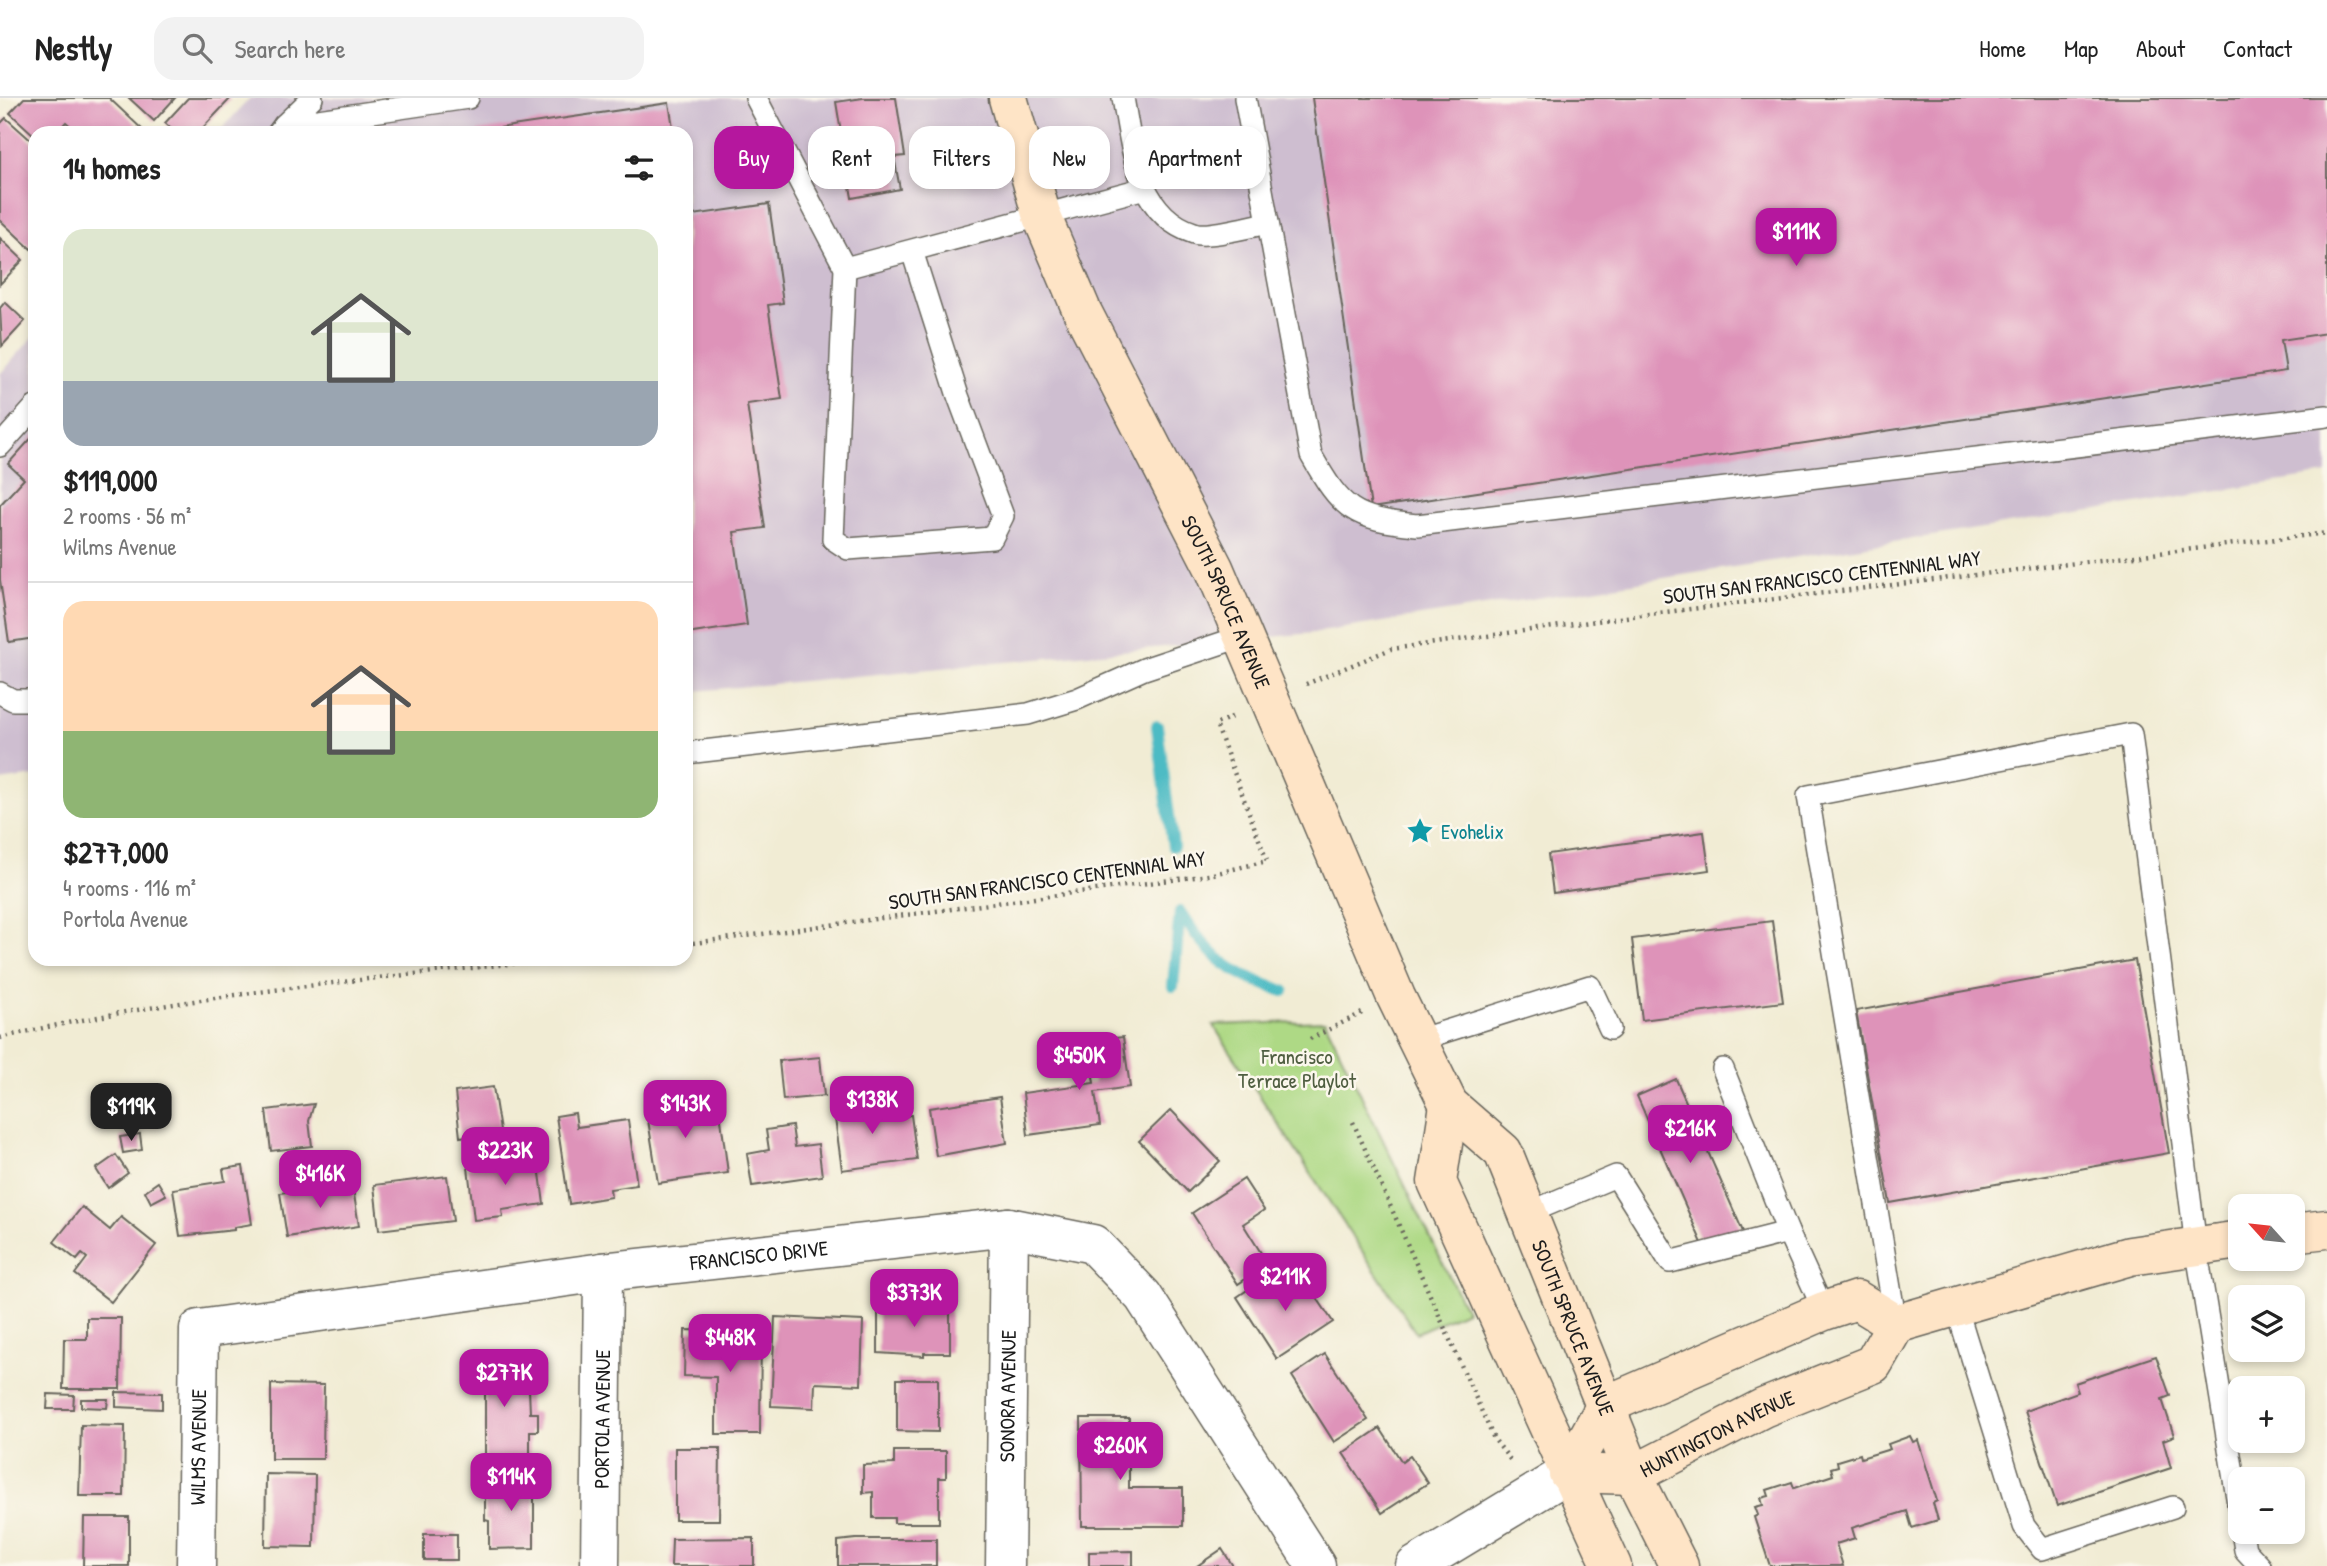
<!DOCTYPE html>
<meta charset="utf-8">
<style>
:root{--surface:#fff;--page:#f2f2f2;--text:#222;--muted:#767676;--line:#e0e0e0;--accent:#b5179e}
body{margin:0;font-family:"Patrick Hand",sans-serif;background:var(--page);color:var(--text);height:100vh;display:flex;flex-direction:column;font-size:26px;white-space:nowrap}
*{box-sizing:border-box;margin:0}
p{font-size:23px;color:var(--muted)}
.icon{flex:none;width:38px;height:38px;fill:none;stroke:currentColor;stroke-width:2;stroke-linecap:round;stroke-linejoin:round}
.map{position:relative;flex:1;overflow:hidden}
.panel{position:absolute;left:28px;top:28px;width:665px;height:840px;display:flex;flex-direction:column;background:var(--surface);border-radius:21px;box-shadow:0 4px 10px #0003}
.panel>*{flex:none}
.banner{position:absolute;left:714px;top:28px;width:665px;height:63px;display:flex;gap:14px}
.needle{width:46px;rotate:297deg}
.fabs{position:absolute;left:2228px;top:1096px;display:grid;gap:14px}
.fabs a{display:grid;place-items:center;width:77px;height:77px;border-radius:14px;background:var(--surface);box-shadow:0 4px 10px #0003;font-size:35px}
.price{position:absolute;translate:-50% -60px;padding:0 16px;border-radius:14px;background:var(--accent);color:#fff;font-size:23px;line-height:46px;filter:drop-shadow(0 2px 4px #0008)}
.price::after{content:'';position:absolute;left:50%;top:42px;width:21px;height:16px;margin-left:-10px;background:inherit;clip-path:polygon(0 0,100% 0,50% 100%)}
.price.active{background:#222;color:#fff}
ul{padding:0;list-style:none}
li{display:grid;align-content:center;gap:14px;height:371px;padding:0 35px}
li+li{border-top:2px solid var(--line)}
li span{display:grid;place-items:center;height:217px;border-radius:21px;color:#555}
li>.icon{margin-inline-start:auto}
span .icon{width:126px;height:126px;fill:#fffc;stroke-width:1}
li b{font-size:30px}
h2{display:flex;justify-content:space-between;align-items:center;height:84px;padding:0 35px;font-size:30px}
.tag{padding:0 24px;border-radius:21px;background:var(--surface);box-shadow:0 4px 10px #0003;font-size:24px;line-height:63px}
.tag.active{background:var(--accent);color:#fff}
header{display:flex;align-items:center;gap:42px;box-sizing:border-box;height:98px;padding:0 35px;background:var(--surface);border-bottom:2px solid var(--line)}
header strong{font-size:33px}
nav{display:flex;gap:38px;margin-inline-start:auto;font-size:24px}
.search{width:490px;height:63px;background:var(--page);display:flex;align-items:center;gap:18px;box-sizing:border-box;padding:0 24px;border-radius:21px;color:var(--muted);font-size:26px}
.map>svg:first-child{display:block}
.industrial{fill:#cebed0}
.green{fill:#aed985;stroke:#657a50;stroke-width:2}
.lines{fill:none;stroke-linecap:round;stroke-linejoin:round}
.stream{stroke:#4dbbc4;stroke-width:12}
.building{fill:#de93b9}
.lane-casing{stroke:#67655c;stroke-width:24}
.street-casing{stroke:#67655c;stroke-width:41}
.secondary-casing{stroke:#67655c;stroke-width:41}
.path{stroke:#67655c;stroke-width:4.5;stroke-dasharray:2 5;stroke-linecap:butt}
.lane{stroke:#fff;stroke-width:21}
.street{stroke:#fff;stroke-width:38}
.secondary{stroke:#fee4c6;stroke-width:38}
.labels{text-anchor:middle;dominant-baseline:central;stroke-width:5;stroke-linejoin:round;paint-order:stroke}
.street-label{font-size:21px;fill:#1c1c1c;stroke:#fbf7ec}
.culture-label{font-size:21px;fill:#0d838f;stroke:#fbf7ec;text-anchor:start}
.park-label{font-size:21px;fill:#4f5e41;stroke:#fbf7ec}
</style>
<header>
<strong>Nestly</strong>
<div class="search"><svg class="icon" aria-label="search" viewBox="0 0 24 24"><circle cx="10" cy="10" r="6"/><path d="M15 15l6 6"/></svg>Search here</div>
<nav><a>Home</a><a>Map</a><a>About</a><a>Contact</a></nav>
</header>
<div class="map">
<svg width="2327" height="1468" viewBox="0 0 2327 1468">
<rect width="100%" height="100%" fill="#fbf7ec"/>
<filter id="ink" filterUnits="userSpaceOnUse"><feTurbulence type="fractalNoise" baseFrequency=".0143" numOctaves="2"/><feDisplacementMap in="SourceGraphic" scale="14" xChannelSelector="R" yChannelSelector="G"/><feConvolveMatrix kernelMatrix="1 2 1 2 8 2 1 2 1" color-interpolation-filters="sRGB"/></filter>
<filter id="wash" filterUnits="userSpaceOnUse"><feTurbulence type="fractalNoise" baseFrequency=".00686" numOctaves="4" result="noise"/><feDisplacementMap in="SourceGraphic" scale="28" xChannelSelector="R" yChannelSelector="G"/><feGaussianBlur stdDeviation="1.57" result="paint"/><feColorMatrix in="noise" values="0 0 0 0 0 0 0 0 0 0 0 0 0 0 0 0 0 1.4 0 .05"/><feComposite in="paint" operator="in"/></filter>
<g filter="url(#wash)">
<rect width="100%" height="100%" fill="#f1ecd4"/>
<g class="industrial">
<polygon points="250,0 2327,0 2327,376 1313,535 686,594 686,35 218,35"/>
<polygon points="35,237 35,678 0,683 0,276"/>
</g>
<polygon class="green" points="1325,923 1466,1213 1416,1235 1213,927"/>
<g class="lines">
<g class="stream">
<polyline points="1157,628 1173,748"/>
<path d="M1180 814C1211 861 1230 876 1284 893"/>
<polyline points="1173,888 1180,814"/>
</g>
</g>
<g id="blocks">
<g class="building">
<polygon points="24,0 109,0 144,33 78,35 66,24 56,35 35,35 35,38 10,15"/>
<polygon points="129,0 175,0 154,23"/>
<polygon points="188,0 231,0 198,35 176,35 165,25"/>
<polygon points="863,0 896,0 905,58 894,59 900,91 852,100 836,4"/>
<polygon points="1312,0 2327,0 2327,235 2281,242 2286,273 1371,410"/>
<polygon points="669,5 674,35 478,35 478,33"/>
<polygon points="6,20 35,46 35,147 31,151 0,122 0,26"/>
<polygon points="769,106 783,205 768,207 782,301 747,306 765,430 734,434 747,527 686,536 686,118"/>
<polygon points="0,140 23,162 0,186"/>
<polygon points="5,204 25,223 2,248 0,210"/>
<polygon points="35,336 35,540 9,544 0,482 0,407 24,381 8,366"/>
<polygon points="1704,734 1709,772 1553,795 1548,756"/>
<polygon points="1772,823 1783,904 1642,922 1632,841"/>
<polygon points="2135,862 2169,1055 1890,1105 1856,913"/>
<polygon points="1123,939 1130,989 1095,994 1100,1027 1028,1037 1023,995 1094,985 1088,943"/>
<polygon points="820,959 824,998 783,1002 779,963"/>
<polygon points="1676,981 1744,1136 1705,1152 1637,998"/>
<polygon points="493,989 500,1033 460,1039 455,994"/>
<polygon points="693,996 696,1017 720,1014 728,1075 658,1085 645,1003"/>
<polygon points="1000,999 1007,1045 936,1058 929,1010"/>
<polygon points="877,1000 880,1022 911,1017 917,1062 842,1072 833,1006"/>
<polygon points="314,1006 309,1023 312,1048 271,1053 266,1012"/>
<polygon points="1171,1012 1220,1063 1188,1094 1139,1043"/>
<polygon points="575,1015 577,1029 628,1022 637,1087 610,1091 611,1099 569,1106 556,1018"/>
<polygon points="792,1028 795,1049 818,1046 822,1078 752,1088 747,1056 769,1052 766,1032"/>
<polygon points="140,1036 142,1052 123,1055 120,1039"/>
<polygon points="116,1057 128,1075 108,1090 96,1071"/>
<polygon points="538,1060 544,1106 502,1112 503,1119 474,1122 468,1069"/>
<polygon points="243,1068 252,1126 234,1129 234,1132 180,1138 173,1091 225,1083 223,1071"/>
<polygon points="447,1078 453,1123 379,1132 374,1087"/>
<polygon points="1244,1081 1264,1112 1243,1126 1268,1166 1238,1186 1192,1115"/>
<polygon points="158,1084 166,1097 151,1105 145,1093"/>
<polygon points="352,1084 359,1128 287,1139 280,1095"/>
<polygon points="82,1109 110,1132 121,1119 156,1147 111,1204 75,1176 87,1160 82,1156 77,1162 54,1144"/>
<polygon points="1271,1176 1282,1193 1303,1179 1333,1224 1277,1261 1237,1199"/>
<polygon points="924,1206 950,1208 950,1255 924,1255 924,1258 878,1255 878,1208"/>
<polygon points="775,1219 863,1223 861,1287 815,1285 814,1310 771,1308"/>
<polygon points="87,1220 121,1220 120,1291 63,1291 64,1241 87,1241"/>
<polygon points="729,1226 757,1226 757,1233 761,1233 760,1336 716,1336 716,1279 684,1278 685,1232 729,1233"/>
<polygon points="512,1255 512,1291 529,1291 530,1315 538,1315 538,1333 530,1333 530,1361 485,1361 485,1291 475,1291 475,1256"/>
<polygon points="1325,1256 1368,1322 1334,1344 1292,1278"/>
<polygon points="2156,1258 2170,1298 2162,1301 2174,1338 2163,1342 2171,1370 2057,1408 2025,1313 2078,1294 2075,1285"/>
<polygon points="897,1281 938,1281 938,1334 897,1333"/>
<polygon points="271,1286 324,1287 323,1361 271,1361"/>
<polygon points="116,1294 162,1295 162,1311 116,1309"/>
<polygon points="48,1296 74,1297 73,1311 47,1311"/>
<polygon points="81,1301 108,1301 107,1310 81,1309"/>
<polygon points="1081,1320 1129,1320 1129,1390 1183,1390 1183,1428 1082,1428"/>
<polygon points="81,1327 125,1328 124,1398 79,1398"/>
<polygon points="1380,1330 1402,1364 1410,1358 1428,1385 1382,1415 1343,1355"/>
<polygon points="1910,1338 1913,1344 1918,1342 1937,1403 1933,1405 1938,1422 1912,1430 1907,1413 1852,1430 1855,1440 1836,1446 1843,1468 1770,1468 1754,1419 1758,1417 1755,1409 1763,1407 1761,1400 1769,1398 1767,1392 1792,1384 1794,1390 1833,1377 1831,1370 1838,1368 1837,1363 1860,1356 1861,1360 1890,1351 1888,1346"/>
<polygon points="675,1350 720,1350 719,1422 675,1422"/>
<polygon points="894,1353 946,1353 946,1380 939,1380 939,1425 894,1425 894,1420 873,1420 873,1394 863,1395 863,1367 894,1366"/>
<polygon points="266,1376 315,1377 314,1449 265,1448"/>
<polygon points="489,1379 534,1379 534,1450 489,1451 489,1423 485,1422 485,1399 489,1399"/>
<polygon points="84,1419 129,1419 129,1468 83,1468"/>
<rect x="424" y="1436" width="33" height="26"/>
<polygon points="754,1440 754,1468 671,1468 672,1441"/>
<polygon points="856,1441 936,1441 936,1468 838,1468 838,1443"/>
<polygon points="1222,1451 1233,1468 1197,1468"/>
<polygon points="1133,1453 1133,1468 1089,1468 1089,1454"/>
</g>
</g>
</g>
<g filter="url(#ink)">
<use href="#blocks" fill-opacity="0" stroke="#67655c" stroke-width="2"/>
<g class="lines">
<defs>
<g id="lane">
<polyline points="756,0 845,170 833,441 848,451 992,440 1003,418 958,298 912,153"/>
<path d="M1123 0C1132 49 1137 117 1194 135 1207 140 1252 128 1268 125"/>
<path d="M1245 0 1311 357C1342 412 1353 421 1417 427L2327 318"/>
<polyline points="284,27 312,0"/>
<polyline points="278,35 284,27 468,0"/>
<polyline points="845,170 1145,90"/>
<polyline points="0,348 35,309"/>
<polyline points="0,595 13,602 35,602"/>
<polyline points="686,655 1028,616 1077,601 1144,571 1243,538"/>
<polyline points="1418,942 1590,888 1610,931"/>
<polyline points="1723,971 1788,1134 1824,1213"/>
<polyline points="1528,1115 1616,1078 1670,1164 1788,1134"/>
<polyline points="1956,1208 2024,1428 2042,1451 2173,1409"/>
<polyline points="1896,1226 1808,698 2131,636 2196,1148 2240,1418"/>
<polyline points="2242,1433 2245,1452 2260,1468"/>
</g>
<g id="street">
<path id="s1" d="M196 1468 199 1231 603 1174 1009 1129 1093 1146 1143 1198 1316 1468"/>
<path id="s2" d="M600 1468 603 1174"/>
<path id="s3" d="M1005 1468 1009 1129"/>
<polyline points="1415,1468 1568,1375"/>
</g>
<g id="secondary">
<path id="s4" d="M1008 0 1042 119 1082 213 1214 470 1396 899 1449 1007 1503 1054 1633 1377 1679 1468"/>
<polyline points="1449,1007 1437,1084 1612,1468"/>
<polyline points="2292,1135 2327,1131"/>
<path id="s5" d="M1568 1375 1633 1377 1763 1310 1873 1266 1896 1226 2130 1158 2240 1142"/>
<polyline points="1568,1375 1606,1307 1824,1213 1857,1202 1896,1226"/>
</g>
</defs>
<use href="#lane" class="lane-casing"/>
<use href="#street" class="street-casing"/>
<use href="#secondary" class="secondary-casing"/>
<g class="path">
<polyline points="1306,586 1391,551 1641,517 2327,435"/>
<polyline points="686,846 1209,777 1267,763 1216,626 1234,618"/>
<path d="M0 940C181 896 369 882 554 861"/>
<polyline points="1310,941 1362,915"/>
<polyline points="1353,1024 1494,1341 1512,1364"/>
</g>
<use href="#lane" class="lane"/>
<use href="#street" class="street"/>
<use href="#secondary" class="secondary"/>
</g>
</g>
<defs>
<symbol id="sight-bare" viewBox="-9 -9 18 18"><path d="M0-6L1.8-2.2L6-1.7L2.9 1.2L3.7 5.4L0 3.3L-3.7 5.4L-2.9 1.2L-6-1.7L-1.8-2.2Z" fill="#0f9aa8" stroke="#fbf7ec" stroke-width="2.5" paint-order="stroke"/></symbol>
</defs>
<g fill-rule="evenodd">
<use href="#sight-bare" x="1401" y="714" width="38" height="38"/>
</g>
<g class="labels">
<g class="street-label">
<text transform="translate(1822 479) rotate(-7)">SOUTH SAN FRANCISCO CENTENNIAL WAY</text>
<text stroke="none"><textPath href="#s4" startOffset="551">SOUTH SPRUCE AVENUE</textPath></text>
<text transform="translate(1047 782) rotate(-8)">SOUTH SAN FRANCISCO CENTENNIAL WAY</text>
<text stroke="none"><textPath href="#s1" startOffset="802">FRANCISCO DRIVE</textPath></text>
<text stroke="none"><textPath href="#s4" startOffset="1362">SOUTH SPRUCE AVENUE</textPath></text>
<text stroke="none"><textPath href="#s3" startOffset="170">SONORA AVENUE</textPath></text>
<text stroke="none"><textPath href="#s2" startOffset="147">PORTOLA AVENUE</textPath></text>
<text stroke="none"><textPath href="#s5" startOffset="159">HUNTINGTON AVENUE</textPath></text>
<text stroke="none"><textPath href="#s1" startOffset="119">WILMS AVENUE</textPath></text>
</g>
<g class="culture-label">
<text x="1441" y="733">Evohelix</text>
</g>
<g class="park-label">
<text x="1297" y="958">Francisco<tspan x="1297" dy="24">Terrace Playlot</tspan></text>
</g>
</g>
</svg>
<div class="fabs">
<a><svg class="needle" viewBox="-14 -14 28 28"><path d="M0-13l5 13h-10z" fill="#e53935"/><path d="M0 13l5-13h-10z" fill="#767676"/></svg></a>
<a><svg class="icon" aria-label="layers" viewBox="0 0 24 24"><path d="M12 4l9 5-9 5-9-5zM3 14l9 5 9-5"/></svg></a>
<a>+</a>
<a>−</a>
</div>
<b class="price" style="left:1796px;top:170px">$111K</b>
<b class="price" style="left:1079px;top:994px">$450K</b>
<b class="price" style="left:872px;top:1038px">$138K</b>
<b class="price" style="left:685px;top:1042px">$143K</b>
<b class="price active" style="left:131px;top:1045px">$119K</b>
<b class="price" style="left:1690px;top:1067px">$216K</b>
<b class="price" style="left:505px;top:1089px">$223K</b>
<b class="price" style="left:320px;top:1112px">$416K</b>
<b class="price" style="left:1285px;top:1215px">$211K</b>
<b class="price" style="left:914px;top:1231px">$373K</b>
<b class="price" style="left:730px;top:1276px">$448K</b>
<b class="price" style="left:504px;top:1311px">$277K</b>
<b class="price" style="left:1120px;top:1384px">$260K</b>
<b class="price" style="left:511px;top:1415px">$114K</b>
<div class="banner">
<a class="tag active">Buy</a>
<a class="tag">Rent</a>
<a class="tag">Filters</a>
<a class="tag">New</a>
<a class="tag">Apartment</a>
</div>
<section class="panel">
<h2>14 homes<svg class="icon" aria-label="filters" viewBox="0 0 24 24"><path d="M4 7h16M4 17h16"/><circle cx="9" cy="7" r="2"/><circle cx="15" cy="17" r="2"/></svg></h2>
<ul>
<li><span style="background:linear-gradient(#dfe7d0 70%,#9aa5b1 0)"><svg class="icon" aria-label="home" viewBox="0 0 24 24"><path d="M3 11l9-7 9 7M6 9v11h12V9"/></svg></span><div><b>$119,000</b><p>2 rooms · 56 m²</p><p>Wilms Avenue</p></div></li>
<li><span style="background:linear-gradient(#ffd9b3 60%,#8fb573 0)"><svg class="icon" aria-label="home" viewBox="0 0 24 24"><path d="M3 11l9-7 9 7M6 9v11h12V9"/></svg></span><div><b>$277,000</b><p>4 rooms · 116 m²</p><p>Portola Avenue</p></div></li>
</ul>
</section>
</div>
